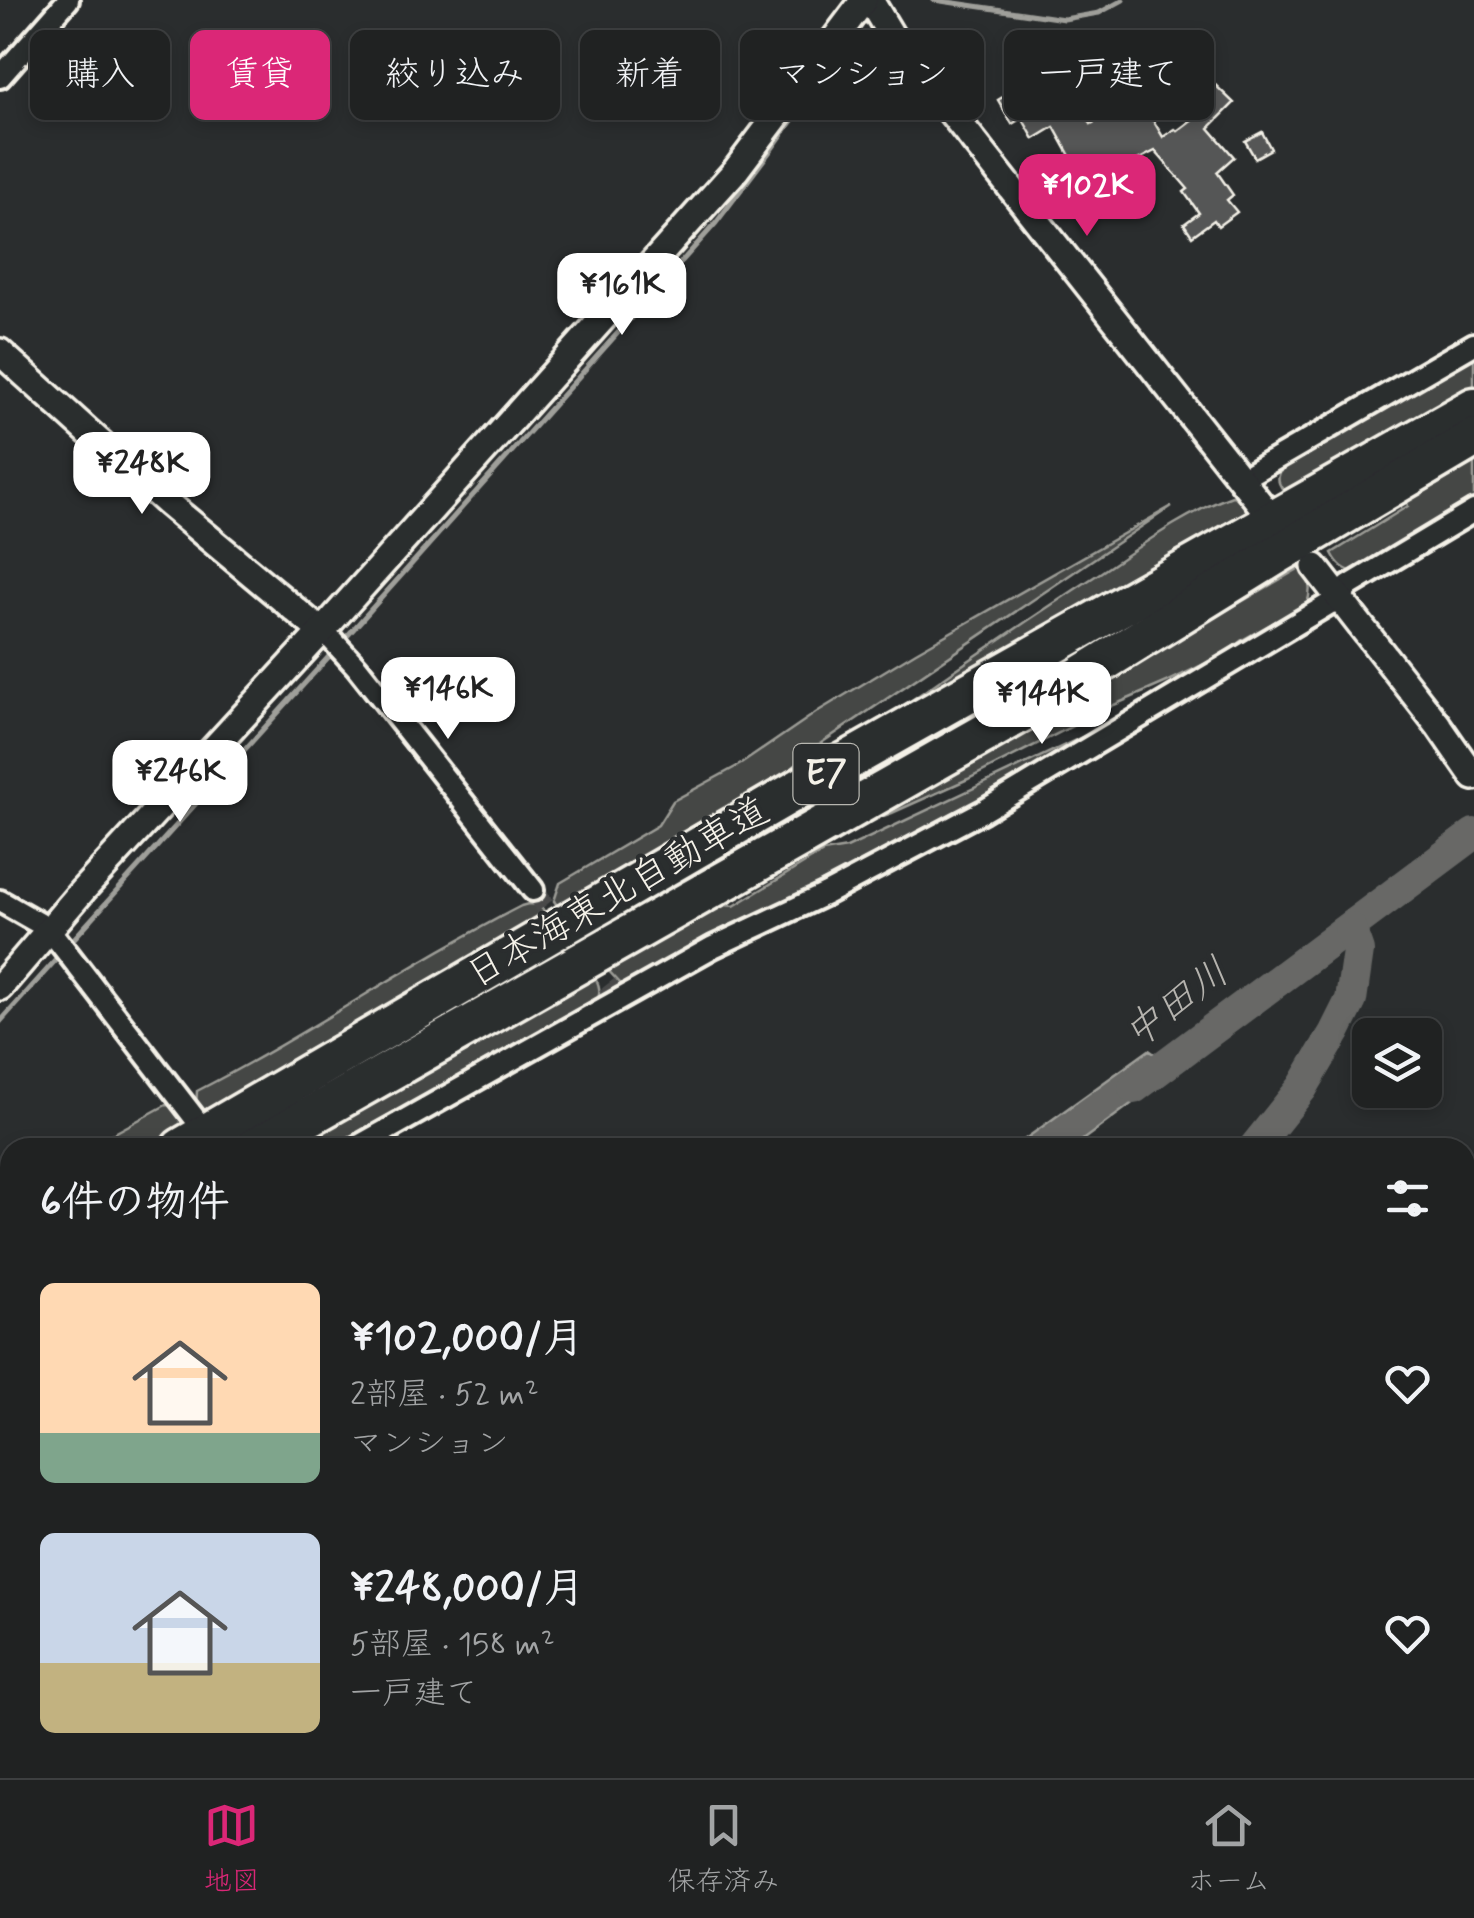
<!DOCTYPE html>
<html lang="ja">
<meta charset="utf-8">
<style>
:root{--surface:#202222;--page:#2d2f2f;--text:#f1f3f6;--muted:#a2a4a5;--line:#3d3f40;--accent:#db2777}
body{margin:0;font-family:Mynerve,"Klee One",sans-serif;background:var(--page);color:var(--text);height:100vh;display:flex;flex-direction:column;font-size:38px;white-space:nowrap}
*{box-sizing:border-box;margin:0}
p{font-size:32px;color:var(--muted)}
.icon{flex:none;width:55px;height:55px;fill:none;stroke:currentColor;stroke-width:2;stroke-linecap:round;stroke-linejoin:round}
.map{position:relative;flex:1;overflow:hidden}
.side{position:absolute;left:0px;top:1138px;width:1475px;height:642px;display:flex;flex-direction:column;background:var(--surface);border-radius:30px 30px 0 0;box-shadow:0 5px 15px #0003,0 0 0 2px var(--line)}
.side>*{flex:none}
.banner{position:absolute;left:30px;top:30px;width:1415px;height:90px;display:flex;gap:20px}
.controls{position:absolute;left:1352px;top:1018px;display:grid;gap:20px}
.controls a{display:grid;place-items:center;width:90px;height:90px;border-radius:15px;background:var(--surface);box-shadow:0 5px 15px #0003,0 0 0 2px var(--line);font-size:50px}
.price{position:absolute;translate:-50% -85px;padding:0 22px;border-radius:20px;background:#fff;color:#222;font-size:32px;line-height:65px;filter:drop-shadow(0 2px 5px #0008)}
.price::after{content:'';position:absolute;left:50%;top:60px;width:30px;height:22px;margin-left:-15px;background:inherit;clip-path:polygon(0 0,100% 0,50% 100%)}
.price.selected{background:var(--accent);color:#fff}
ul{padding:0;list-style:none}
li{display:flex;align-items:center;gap:30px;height:250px;padding:0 40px}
li span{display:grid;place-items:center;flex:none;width:280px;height:200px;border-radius:15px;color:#555}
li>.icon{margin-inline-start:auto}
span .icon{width:120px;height:120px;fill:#fffc;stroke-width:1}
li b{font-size:42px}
h2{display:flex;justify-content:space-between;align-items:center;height:120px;padding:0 40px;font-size:42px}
.pill{padding:0 35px;border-radius:15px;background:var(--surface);box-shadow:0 5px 15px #0003,0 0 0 2px var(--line);font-size:35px;line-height:90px}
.pill.selected{background:var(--accent);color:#fff}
.tabs{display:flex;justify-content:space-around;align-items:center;height:140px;border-top:2px solid var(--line);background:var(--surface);font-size:28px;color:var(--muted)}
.tabs a{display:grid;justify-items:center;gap:5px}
.tabs .selected{color:var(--accent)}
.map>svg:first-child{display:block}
.green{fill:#444645;stroke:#9c9c96;stroke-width:2.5}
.water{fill:#676866;stroke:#9f9f9a;stroke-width:2.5}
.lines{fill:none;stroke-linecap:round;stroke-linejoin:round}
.stream{stroke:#9f9f9a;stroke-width:5}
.river{stroke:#676866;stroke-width:32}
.building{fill:#555756;stroke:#f4f1e8;stroke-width:2.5}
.minor-tunnel{stroke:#484a4a;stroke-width:20;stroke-dasharray:20 10;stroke-linecap:butt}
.minor-casing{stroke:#f4f1e8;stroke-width:28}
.tertiary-casing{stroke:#f4f1e8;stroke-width:32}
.motorway-casing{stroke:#f4f1e8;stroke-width:45}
.minor{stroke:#2a2d2e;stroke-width:20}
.tertiary{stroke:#2a2d2e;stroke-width:25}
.motorway{stroke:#2a2d2e;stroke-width:38}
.labels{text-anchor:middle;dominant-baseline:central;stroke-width:8;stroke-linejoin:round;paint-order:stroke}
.shield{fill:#2a2d2e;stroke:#b7b6b0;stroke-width:2.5}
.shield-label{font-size:35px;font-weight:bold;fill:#f4f1e8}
.street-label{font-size:38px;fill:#f4f1e8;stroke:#2a2d2e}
.water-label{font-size:40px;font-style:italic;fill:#b5b3ae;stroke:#2a2d2e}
</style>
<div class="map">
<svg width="1474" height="1778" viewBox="0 0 1474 1778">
<rect width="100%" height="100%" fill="#2a2d2e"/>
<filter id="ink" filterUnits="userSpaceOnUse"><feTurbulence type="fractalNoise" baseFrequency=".01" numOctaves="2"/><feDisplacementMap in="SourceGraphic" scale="20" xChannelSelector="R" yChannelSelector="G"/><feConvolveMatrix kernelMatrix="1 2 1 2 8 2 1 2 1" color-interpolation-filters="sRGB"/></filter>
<g filter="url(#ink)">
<g class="green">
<path d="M1474 354V395L1290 499C1280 486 1273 481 1284 465Z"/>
<path d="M1474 458V509L1358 573C1344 570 1338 565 1332 553L1408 506 1406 498Z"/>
<path d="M1232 496 1243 499 1259 516 872 728C947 675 1023 623 1100 573 1142 545 1185 513 1232 496Z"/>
<polygon points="1172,506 805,754 780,782 564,915 554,901 560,883 658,825 673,801 741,764 820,710 916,652"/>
<path d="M1300 568C1310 579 1312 589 1307 604L1242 640 1221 656 1167 682 1114 705 968 779 892 813 851 827Z"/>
<polygon points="1131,714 977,809 749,927 727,929 690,948 631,985 620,983 606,968 712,904 734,906 823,852 847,848"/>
<path d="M528 904C541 905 545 911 552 922L206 1120 196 1107 197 1091C308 1034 410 963 521 906Z"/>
<path d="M592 974C600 983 603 995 593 1005L344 1147 284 1148Z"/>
<polygon points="166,1105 176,1106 193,1124 153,1147 87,1148"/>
<polygon points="10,1184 10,1225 0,1230 0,1188"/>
</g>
<g class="water">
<polygon points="1149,1050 1177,1070 1073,1147 1014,1147"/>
<polygon points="185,1770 254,1770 244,1778 174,1778"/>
</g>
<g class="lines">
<g class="stream">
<polyline points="934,0 1064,19 1099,13 1123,0"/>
<polyline points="341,643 716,223 771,150 846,45"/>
<polyline points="69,944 333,652"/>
<polyline points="0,1022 62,953"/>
</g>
<g class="river">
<polyline points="1134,1088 1474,834"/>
<polyline points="1254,1148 1302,1088 1335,1032 1351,1000 1358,951 1350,928"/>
</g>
</g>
<g class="building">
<polygon points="1129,53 1137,77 1111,86 1104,67 1112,65 1110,59"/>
<polygon points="1062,74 1091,124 1114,111 1107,100 1123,91 1136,110 1144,105 1163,137 1175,129 1177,131 1214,103 1196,86 1206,76 1234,103 1209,128 1234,157 1217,172 1233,195 1227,200 1237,212 1218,226 1214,220 1192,236 1184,224 1199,213 1184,192 1188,189 1155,151 1100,179 1103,184 1086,194 1070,165 1074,163 1054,127 1034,139 1022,118 1012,124 998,100 1016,89 1021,97"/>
<polygon points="1262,132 1271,149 1255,158 1245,141"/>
</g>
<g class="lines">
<polyline class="minor-tunnel" points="533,890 618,999"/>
<defs>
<g id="minor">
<polyline points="0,77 68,0"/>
<polyline points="1241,479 1474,344"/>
<polyline points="323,630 357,667 533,890"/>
<polyline points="0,901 49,929 197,1121"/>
<polyline points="355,1148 713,947 826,894 983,811 1339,598 1349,586 1474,511"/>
<polyline points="0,1359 10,1353"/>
</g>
<g id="tertiary">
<polyline points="870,0 894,40 1262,506"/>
<polyline points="0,352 167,503 311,623 323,630"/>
<polyline points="1315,567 1438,725 1474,777"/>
<polyline points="0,987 83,890 323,630 736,170 864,0"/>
</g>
<g id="motorway">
<polyline points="181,1148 826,773 1474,407"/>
<polyline points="254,1148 1026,710 1276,555 1474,438"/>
<polyline points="0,1248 10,1243"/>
<polyline points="0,1294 10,1288"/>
</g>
</defs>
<use href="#minor" class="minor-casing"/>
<use href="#tertiary" class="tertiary-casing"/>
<use href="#motorway" class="motorway-casing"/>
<use href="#minor" class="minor"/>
<use href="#tertiary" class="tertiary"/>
<use href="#motorway" class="motorway"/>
</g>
</g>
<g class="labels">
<rect class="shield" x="793.5" y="744" width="65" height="60" rx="8"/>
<g class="shield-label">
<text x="826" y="774">E7</text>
</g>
<g class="street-label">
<text transform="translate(618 894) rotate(-30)">日本海東北自動車道</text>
</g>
<g class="water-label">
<text transform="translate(1177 1004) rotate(-37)">中田川</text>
</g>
</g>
</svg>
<div class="controls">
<a><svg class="icon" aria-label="layers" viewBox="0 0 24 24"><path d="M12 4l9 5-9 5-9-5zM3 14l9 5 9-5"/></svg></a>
</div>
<b class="price selected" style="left:1087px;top:239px">¥102K</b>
<b class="price" style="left:622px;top:338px">¥161K</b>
<b class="price" style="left:142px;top:517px">¥248K</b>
<b class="price" style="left:448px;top:742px">¥146K</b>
<b class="price" style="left:1042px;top:747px">¥144K</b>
<b class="price" style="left:180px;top:825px">¥246K</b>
<div class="banner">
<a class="pill">購入</a>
<a class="pill selected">賃貸</a>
<a class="pill">絞り込み</a>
<a class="pill">新着</a>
<a class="pill">マンション</a>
<a class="pill">一戸建て</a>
</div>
<section class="side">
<h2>6件の物件<svg class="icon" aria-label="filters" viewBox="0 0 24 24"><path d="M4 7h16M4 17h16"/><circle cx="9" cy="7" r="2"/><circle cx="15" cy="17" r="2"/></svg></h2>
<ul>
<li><span style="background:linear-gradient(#ffd9b3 75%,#7fa58c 0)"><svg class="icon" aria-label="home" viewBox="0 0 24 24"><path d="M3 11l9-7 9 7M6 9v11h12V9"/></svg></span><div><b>¥102,000/月</b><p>2部屋 · 52 m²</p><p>マンション</p></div><svg class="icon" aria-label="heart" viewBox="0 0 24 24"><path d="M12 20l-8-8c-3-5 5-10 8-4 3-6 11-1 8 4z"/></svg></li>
<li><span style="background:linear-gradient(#c9d6e8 65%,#c2b280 0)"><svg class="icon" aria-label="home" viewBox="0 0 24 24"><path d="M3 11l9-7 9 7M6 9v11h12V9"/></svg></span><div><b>¥248,000/月</b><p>5部屋 · 158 m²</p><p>一戸建て</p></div><svg class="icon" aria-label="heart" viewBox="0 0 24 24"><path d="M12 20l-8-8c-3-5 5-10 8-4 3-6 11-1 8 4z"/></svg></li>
</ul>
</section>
</div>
<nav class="tabs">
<a class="selected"><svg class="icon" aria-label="map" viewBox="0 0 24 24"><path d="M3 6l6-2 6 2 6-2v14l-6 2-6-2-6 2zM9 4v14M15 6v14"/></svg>地図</a>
<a><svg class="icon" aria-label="saved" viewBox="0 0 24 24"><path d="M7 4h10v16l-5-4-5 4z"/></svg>保存済み</a>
<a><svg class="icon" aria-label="home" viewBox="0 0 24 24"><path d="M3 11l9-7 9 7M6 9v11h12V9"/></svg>ホーム</a>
</nav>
